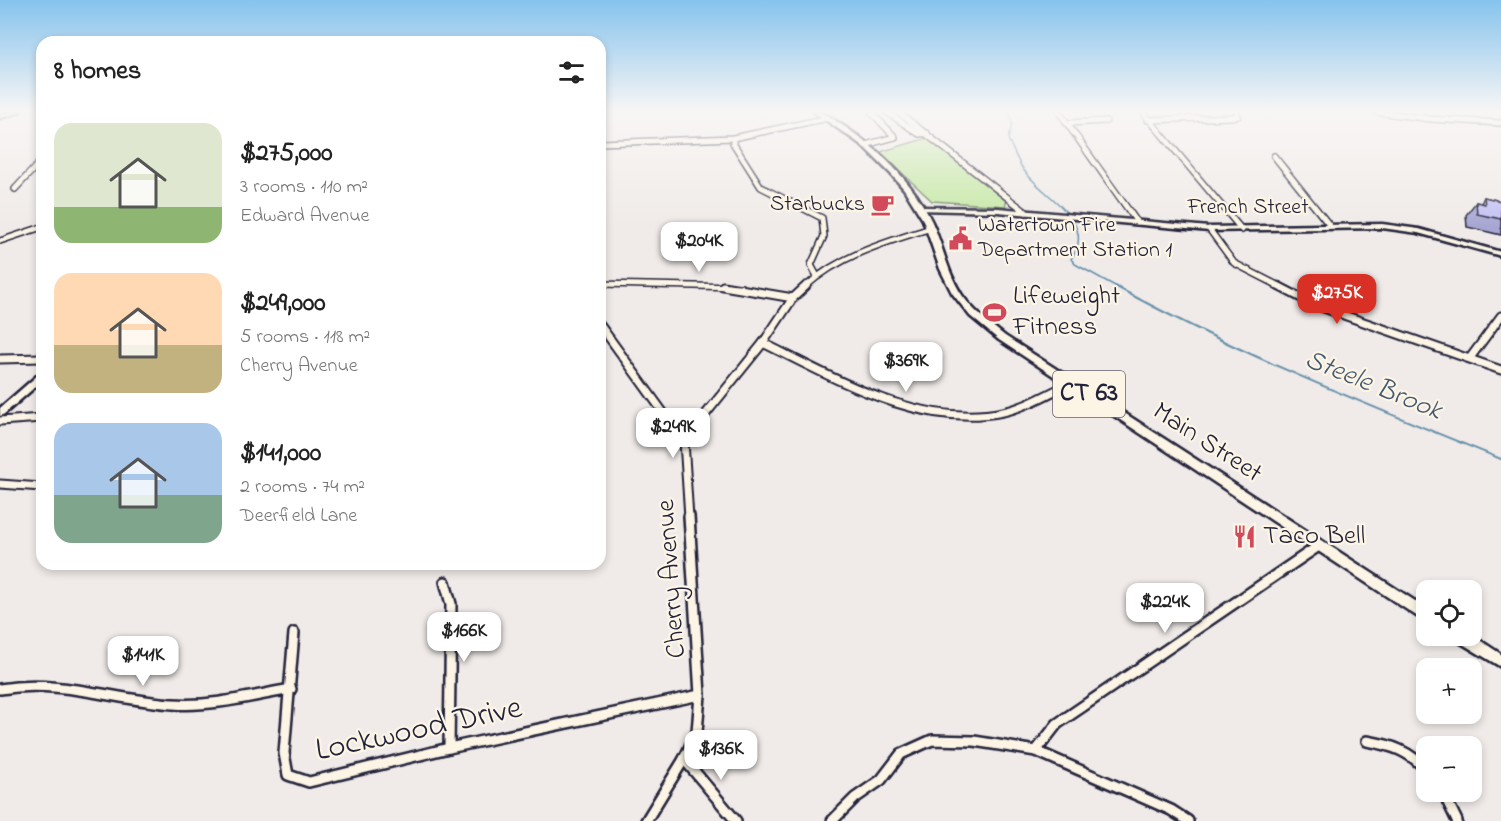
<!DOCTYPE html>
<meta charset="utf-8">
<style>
:root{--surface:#fff;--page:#f6f6f6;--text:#222;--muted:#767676;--accent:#d93025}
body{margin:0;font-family:"Indie Flower",sans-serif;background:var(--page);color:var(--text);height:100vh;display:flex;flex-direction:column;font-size:22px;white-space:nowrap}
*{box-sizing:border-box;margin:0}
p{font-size:20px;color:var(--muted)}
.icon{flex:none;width:33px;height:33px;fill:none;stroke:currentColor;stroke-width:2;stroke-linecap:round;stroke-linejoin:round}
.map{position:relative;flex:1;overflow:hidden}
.details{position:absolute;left:36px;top:36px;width:570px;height:534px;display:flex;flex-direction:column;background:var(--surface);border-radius:18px;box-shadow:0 3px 9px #0003}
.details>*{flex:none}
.fabs{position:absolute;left:1416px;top:580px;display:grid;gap:12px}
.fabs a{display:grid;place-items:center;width:66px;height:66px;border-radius:12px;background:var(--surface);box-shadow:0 3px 9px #0003;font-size:30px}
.price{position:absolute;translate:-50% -51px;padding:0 14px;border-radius:12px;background:#fff;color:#222;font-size:20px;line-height:39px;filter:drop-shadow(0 2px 3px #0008)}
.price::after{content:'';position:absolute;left:50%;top:36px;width:18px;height:14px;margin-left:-9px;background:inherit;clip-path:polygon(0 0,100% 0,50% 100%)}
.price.on{background:var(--accent);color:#fff}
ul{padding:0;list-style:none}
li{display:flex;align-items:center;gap:18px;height:150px;padding:0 18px}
li span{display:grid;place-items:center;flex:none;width:168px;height:120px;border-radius:18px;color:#555}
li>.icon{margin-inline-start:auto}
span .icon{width:72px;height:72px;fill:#fffc;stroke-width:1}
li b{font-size:26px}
h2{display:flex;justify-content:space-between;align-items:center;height:72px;padding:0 18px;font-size:26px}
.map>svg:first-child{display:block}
.green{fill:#c4e8a2;stroke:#73856e;stroke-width:1.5}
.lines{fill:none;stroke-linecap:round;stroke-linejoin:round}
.stream-far1{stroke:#6690ab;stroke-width:1.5}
.stream{stroke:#6690ab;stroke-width:2}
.minor-far2-casing{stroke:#22223b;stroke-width:8}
.minor-far1-casing{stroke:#22223b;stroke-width:11}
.minor-casing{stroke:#22223b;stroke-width:14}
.tertiary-casing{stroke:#22223b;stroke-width:5}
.primary-casing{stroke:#22223b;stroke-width:5}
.minor-far2{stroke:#fcf5e5;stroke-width:5}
.minor-far1{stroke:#fcf5e5;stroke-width:7}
.minor{stroke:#fcf5e5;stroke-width:9}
.tertiary{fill:#fcf5e5;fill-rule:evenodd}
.primary{fill:#fcf5e5;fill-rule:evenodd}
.wall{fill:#a7a6d2;stroke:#22223b;stroke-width:1.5}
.building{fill:#c2c1f4;stroke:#22223b;stroke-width:1.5}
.labels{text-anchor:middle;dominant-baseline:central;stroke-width:4.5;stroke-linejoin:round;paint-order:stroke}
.far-poi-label{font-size:22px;fill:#22223b;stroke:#fcf5e5;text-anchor:end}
.far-street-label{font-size:22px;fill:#22223b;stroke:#fcf5e5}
.shield{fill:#fcf5e5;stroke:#63616e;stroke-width:1.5}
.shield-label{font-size:26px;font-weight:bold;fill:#22223b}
.poi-label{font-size:27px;fill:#22223b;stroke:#fcf5e5;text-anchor:start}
.street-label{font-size:27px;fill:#22223b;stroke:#fcf5e5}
.water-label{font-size:28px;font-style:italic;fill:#445973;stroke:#fcf5e5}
.near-street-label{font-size:33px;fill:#22223b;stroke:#fcf5e5}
</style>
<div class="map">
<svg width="1501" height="821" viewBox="0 0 1501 821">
<rect width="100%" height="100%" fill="#f0ebe8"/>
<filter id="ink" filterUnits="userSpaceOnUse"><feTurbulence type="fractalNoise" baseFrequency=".0167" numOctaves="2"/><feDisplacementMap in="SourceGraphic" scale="12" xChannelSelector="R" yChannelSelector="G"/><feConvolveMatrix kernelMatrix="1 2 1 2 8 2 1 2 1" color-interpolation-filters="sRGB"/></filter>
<g filter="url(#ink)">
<polygon class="green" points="927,138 1007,201 1005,206 932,201 880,152"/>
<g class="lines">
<path class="stream-far1" d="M1010 112 1012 124 1008 139C1013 149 1017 160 1023 169 1041 196 1099 221 1071 259L1075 264 1117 287"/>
<path class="stream" d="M1115 286C1240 355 1368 405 1501 459"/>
<defs>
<g id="minor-far2">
<polyline points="887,112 919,134 927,133"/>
<polyline points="898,112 1026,212"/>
<polyline points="1059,112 1137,222"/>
<polyline points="1143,112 1242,230"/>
<polyline points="1377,112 1431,119 1501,123"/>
<polyline points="1148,120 1230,117 1238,116 1237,112"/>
<polyline points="1067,123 1106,121"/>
<polyline points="733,138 733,143 761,187 822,218 824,236 811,265 817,276"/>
<polyline points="600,143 733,138 828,118"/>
<polyline points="865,145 895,137 872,113 874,112"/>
<polyline points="1274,156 1330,226"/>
<polyline points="15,189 42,160"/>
<polyline points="1209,229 1234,263 1281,287"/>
<polyline points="0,241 42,227"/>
<polyline points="600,284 741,287"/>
<path d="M805 287C840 255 886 242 931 228"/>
</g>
<g id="minor-far1">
<polyline points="723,286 793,298"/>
<polyline points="1278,286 1315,305 1501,370"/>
<polyline points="600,325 684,441"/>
<path d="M763 343C835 378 919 429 1003 412 1027 407 1049 393 1071 383"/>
<polyline points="1470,358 1501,316"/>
<polyline points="0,359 42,358"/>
<polyline points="0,421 42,418"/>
<polyline points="0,484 42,487"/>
<polyline points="689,518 684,441 763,343 793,298 806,286"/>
</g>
<g id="minor">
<polyline points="445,582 451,604 449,748"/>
<polyline points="294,633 284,753 288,775 309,782 449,748 700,695"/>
<path d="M0 689C60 679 114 700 173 704 212 707 252 696 291 689"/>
<path d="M1367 741C1391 745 1410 751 1426 770"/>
<polyline points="1036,751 1057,724 1320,545"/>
<polyline points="684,759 736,821"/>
<polyline points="1443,792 1457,821"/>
<polyline points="646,821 684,759 697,732 700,695 689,516"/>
<polyline points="832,821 855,798 881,780 901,754 932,740 974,741 1036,751 1171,810 1188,821"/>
</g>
<g id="tertiary">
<polygon points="11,112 20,112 0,118 0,114"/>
<polygon points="921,207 998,208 1209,227 1382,224 1419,229 1501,252 1501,256 1418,233 1382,228 1209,231 998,212 919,210 919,208"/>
<polygon points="42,373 42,381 3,415 0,416 0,408 39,374"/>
</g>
<g id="primary">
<path d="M814 112C825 112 833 119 842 125 879 149 913 182 932 222 943 246 947 272 962 295 973 311 990 324 1005 336L1426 608V621L1421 619 999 340 970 316 952 293 940 269 923 220 904 189 891 174 863 146Z"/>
<polygon points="1472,635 1501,654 1501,667 1456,640 1454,636"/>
</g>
</defs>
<use href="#minor-far2" class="minor-far2-casing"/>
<use href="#minor-far1" class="minor-far1-casing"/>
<use href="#minor" class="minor-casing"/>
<use href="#tertiary" class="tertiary-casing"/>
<use href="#primary" class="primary-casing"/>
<use href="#minor-far2" class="minor-far2"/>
<use href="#minor-far1" class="minor-far1"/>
<use href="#minor" class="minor"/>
<use href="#tertiary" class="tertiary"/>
<use href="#primary" class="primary"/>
</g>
<polygon class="wall" points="1484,197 1501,201 1501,235 1467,227 1466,215 1476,202 1481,203"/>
<polygon class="building" points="1484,197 1501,201 1501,219 1477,214 1476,202 1485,204"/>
</g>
<linearGradient id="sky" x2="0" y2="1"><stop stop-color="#86c3ed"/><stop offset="0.49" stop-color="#f8f6f5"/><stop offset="1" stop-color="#f8f6f5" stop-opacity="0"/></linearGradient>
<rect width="1501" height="227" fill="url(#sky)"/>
<defs>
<symbol id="cafe-bare" viewBox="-9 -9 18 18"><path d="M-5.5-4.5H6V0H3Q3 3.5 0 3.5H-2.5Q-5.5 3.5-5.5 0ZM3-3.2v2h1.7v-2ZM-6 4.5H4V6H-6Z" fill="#d1495b" stroke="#fcf5e5" stroke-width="2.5" paint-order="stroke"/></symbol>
<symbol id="civic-bare" viewBox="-9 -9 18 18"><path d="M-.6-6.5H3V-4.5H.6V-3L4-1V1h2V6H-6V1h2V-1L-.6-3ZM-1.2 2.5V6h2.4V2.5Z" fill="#d1495b" stroke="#fcf5e5" stroke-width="2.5" paint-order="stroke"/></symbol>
<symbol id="stadium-bare" viewBox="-9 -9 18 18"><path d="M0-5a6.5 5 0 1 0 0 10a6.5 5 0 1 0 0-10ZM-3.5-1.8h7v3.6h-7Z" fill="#d1495b" stroke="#fcf5e5" stroke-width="2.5" paint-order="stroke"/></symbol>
<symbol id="restaurant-bare" viewBox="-9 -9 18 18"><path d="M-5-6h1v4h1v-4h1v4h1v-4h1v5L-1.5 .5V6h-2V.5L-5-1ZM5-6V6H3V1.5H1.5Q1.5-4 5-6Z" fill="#d1495b" stroke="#fcf5e5" stroke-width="2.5" paint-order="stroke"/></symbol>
</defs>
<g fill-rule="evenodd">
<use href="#cafe-bare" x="866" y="188" width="33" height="33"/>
<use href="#civic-bare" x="944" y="222" width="33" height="33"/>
<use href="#stadium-bare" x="978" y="296" width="33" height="33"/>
<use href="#restaurant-bare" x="1228" y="520" width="33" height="33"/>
</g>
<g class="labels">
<g class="far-poi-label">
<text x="865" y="205">Starbucks</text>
<text x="978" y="226" text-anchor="start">Watertown Fire<tspan x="978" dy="25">Department Station 1</tspan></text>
</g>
<g class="far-street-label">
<text x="1248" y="208">French Street</text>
</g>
<rect class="shield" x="1053" y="371" width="72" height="46" rx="4.5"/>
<g class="shield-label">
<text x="1089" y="394">CT 63</text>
</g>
<g class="poi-label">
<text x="1013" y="296">Lifeweight<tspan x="1013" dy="31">Fitness</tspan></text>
<text x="1263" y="536">Taco Bell</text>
</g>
<g class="street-label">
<text transform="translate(1207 443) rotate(33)">Main Street</text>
<text transform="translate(672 579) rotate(-94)">Cherry Avenue</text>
</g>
<g class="water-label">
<text transform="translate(1373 386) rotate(22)">Steele Brook</text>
</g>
<g class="near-street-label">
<text transform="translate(419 730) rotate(-12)">Lockwood Drive</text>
</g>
</g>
</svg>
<div class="fabs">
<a><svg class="icon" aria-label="locate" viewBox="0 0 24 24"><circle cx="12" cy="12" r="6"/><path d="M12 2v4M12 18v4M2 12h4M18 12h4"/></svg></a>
<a>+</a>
<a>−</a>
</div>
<b class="price" style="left:699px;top:273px">$204K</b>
<b class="price on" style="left:1337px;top:325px">$275K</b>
<b class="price" style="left:906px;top:393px">$369K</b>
<b class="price" style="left:673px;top:459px">$249K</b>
<b class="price" style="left:1165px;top:634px">$224K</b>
<b class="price" style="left:464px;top:663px">$166K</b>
<b class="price" style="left:143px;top:687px">$141K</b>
<b class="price" style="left:721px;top:781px">$136K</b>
<section class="details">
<h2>8 homes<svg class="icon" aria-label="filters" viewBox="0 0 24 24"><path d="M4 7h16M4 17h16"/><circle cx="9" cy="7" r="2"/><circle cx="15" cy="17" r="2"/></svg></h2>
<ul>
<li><span style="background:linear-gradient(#dfe7d0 70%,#8fb573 0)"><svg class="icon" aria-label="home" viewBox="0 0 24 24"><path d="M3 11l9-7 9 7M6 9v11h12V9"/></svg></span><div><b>$275,000</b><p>3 rooms · 110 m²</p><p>Edward Avenue</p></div></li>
<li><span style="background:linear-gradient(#ffd9b3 60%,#c2b280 0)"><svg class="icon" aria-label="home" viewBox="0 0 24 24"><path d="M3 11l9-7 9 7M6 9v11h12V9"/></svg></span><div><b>$249,000</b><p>5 rooms · 118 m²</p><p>Cherry Avenue</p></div></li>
<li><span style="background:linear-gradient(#a9c7e8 60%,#7fa58c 0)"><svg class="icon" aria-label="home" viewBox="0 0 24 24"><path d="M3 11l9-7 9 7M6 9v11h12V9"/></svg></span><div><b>$141,000</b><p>2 rooms · 74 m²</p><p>Deerfield Lane</p></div></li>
</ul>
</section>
</div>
